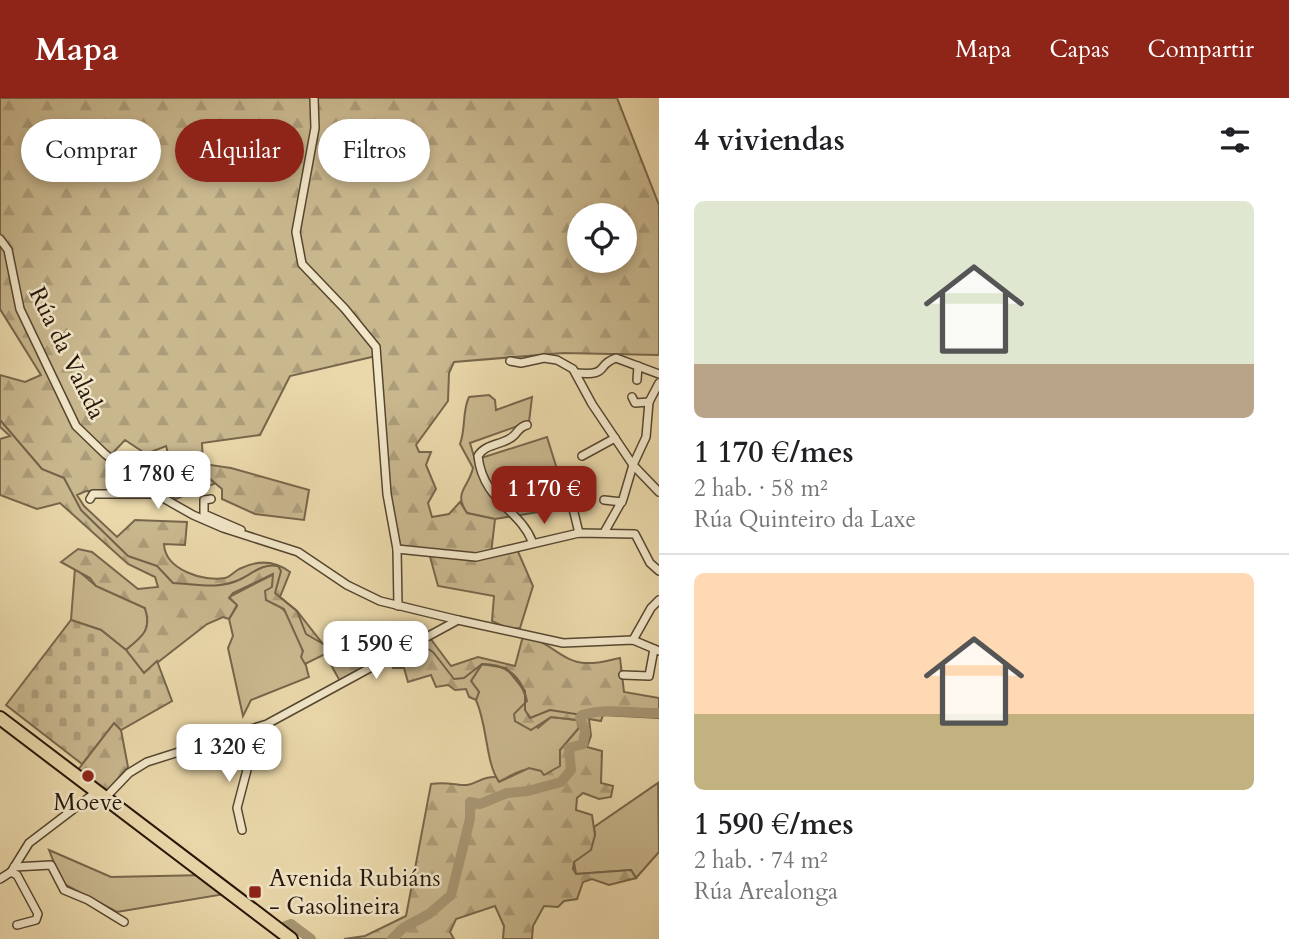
<!DOCTYPE html>
<html lang="es">
<meta charset="utf-8">
<style>
:root{--surface:#fff;--page:#f2f2f2;--text:#202124;--muted:#757577;--line:#e0e0e0;--accent:#8f2418}
body{margin:0;font-family:Cardo,serif;background:var(--page);color:var(--text);height:100vh;display:flex;flex-direction:column;font-size:26px;white-space:nowrap}
*{box-sizing:border-box;margin:0}
p{font-size:23px;color:var(--muted)}
.icon{flex:none;width:38px;height:38px;fill:none;stroke:currentColor;stroke-width:2;stroke-linecap:round;stroke-linejoin:round}
.map{position:relative;flex:1;overflow:hidden}
.sheet{display:flex;flex-direction:column;background:var(--surface);width:630px}
.sheet>*{flex:none}
.hud{position:absolute;left:21px;top:21px;width:532px;height:63px;display:flex;gap:14px}
.fabs{position:absolute;left:567px;top:105px;display:grid;gap:14px}
.fabs a{display:grid;place-items:center;width:70px;height:70px;border-radius:50%;background:var(--surface);box-shadow:0 4px 10px #0003;font-size:35px}
.price{position:absolute;translate:-50% -60px;padding:0 16px;border-radius:14px;background:#fff;color:#222;font-size:23px;line-height:46px;filter:drop-shadow(0 2px 4px #0008)}
.price::after{content:'';position:absolute;left:50%;top:42px;width:21px;height:16px;margin-left:-10px;background:inherit;clip-path:polygon(0 0,100% 0,50% 100%)}
.price.on{background:var(--accent);color:#fff}
ul{padding:0;list-style:none}
li{display:grid;align-content:center;gap:14px;height:371px;padding:0 35px}
li+li{border-top:2px solid var(--line)}
li span{display:grid;place-items:center;height:217px;border-radius:10px;color:#555}
li>.icon{margin-inline-start:auto}
span .icon{width:126px;height:126px;fill:#fffc;stroke-width:1}
li b{font-size:30px}
h2{display:flex;justify-content:space-between;align-items:center;height:84px;padding:0 35px;font-size:30px}
.chip{padding:0 24px;border-radius:32px;background:var(--surface);box-shadow:0 4px 10px #0003;font-size:24px;line-height:63px}
.chip.on{background:var(--accent);color:#fff}
header{display:flex;align-items:center;gap:42px;box-sizing:border-box;height:98px;padding:0 35px;background:var(--accent);color:#fff}
header strong{font-size:33px}
nav{display:flex;gap:38px;margin-inline-start:auto;font-size:24px}
main{display:flex;flex:1;min-height:0}
.map>svg:first-child{display:block}
.green{fill:#c9b78e;stroke:#77664b;stroke-width:2}
.forest{fill:url(#forest-firs);stroke:#77664b;stroke-width:2;fill-rule:evenodd}
.cemetery{fill:url(#cemetery-stones);stroke:#77664b;stroke-width:2}
.lines{fill:none;stroke-linecap:round;stroke-linejoin:round}
.stream{stroke:#736248;stroke-width:2}
.river{stroke:#a79673;stroke-width:10}
.street-casing{stroke:#564630;stroke-width:10}
.primary-casing{stroke:#251508;stroke-width:16}
.street{stroke:#f1e6c8;stroke-width:7}
.primary{stroke:#ead8aa;stroke-width:12}
.poi-dot{fill:#8f2418;stroke:#f1e6c8;stroke-width:2.5}
.labels{text-anchor:middle;dominant-baseline:central;stroke-width:5;stroke-linejoin:round;paint-order:stroke}
.street-label{font-size:24px;fill:#251508;stroke:#f1e6c8}
.poi-label{font-size:24px;fill:#251508;stroke:#f1e6c8}
</style>
<header>
<strong>Mapa</strong>
<nav><a>Mapa</a><a>Capas</a><a>Compartir</a></nav>
</header>
<main>
<div class="map">
<svg width="659" height="841" viewBox="0 0 659 841">
<defs>
<pattern id="forest-firs" width="22" height="20" patternUnits="userSpaceOnUse" patternTransform="scale(1.75)"><rect width="22" height="20" fill="#c9b78e"/><path d="M5 1l3.5 6h-7zM16 11l3.5 6h-7z" fill="#ac9c79"/></pattern>
<pattern id="cemetery-stones" width="16" height="16" patternUnits="userSpaceOnUse" patternTransform="scale(1.75)"><rect width="16" height="16" fill="#c9b78e"/><path d="M2 7V4a2 2 0 0 1 4 0v3zM10 15v-3a2 2 0 0 1 4 0v3z" fill="#ac9c79"/></pattern>
</defs>
<rect width="100%" height="100%" fill="#ead8aa"/>
<filter id="stains"><feTurbulence type="fractalNoise" baseFrequency=".00286" numOctaves="4"/><feColorMatrix values="0 0 0 0 .2 0 0 0 0 .09 0 0 0 0 .02 0 0 0 .5 -.17"/></filter>
<radialGradient id="worn" r=".72"><stop offset=".6" stop-color="#630" stop-opacity="0"/><stop offset="1" stop-color="#630" stop-opacity=".3"/></radialGradient>
<g class="green">
<path d="M489 297 495 302 496 312 532 299 529 324 470 345 475 362 547 339 561 384 563 410 495 421 467 415C453 394 468 391 473 370L460 346C466 330 462 313 469 299Z"/>
<path d="M190 364C201 371 205 380 216 385L176 401 152 385 175 378 171 366Z"/>
<path d="M75 470 96 488 145 510C152 532 143 538 126 552L101 532 71 522Z"/>
<path d="M274 476 272 489 276 506C300 520 302 556 309 579L251 602 243 618 228 550 233 538 229 521 237 508 229 499Z"/>
<path d="M482 566C525 567 522 598 538 630L551 619 577 622 579 630 560 652 561 668 544 678 540 673C523 668 514 676 499 684 485 663 488 629 476 602L479 594 471 583Z"/>
<polygon points="658,685 659,754 636,780 631,772 576,776 574,764 595,737 594,729"/>
<polygon points="49,752 111,779 207,777 231,795 117,814 62,785"/>
</g>
<g class="forest">
<path d="M0 0H617L659 107V257L563 255 454 264 449 275 448 303 416 347 419 354H431L426 367 436 391 428 405 432 419 449 416 460 404 467 415 495 421 491 456 516 449 533 488 520 530 509 531 492 523 494 498 438 488 429 455 397 451 387 396 376 258 290 278 260 337 202 345 203 366 231 370 309 392 304 422 255 416 222 401V391L190 364 171 366 166 348 146 356 125 342 106 362 142 391 138 394 86 393 77 397 84 408 117 439 135 422 187 424 185 447 164 446C165 472 204 484 225 480 230 479 234 474 239 471 257 462 274 462 290 474L280 499 297 513 323 546 381 549 430 540 451 568 478 559 515 568 523 538C547 540 562 565 586 565 597 566 609 562 620 560L624 594 659 600V620L603 617 601 623 589 621 591 638 587 649 602 653 601 685 613 688 611 699 599 701 583 695 577 700 576 712 592 717 595 737 591 752 574 764 573 771 576 776 631 772 636 780 609 787 592 781 583 784 577 801 564 803 558 809 544 808 533 828 532 841H503L504 828 495 808 456 821 450 834 454 841H344L365 838 406 818 431 686C446 683 459 688 467 687 478 685 483 678 496 679L499 684 529 670 541 673 544 677 560 668V652L579 630 577 622 551 619 531 632 515 623 514 616 527 603C522 578 507 566 482 566L471 583 479 594 476 602 469 599 466 591 455 592 448 587 436 589 431 577 408 584 404 570H393L389 561 341 585 325 556 305 566 301 559 303 553 284 511 266 502 265 493 272 489 273 476 233 495 229 500 237 507 229 521 223 519 207 526 144 575 126 552C143 538 152 532 145 510L96 488 90 480 61 464 78 451 92 454 138 491 158 489 155 479 128 466 60 405 37 411 0 397V341L10 338 0 329V277L25 284 41 277 0 211ZM579 117H625V163H579Z"/>
<polygon points="114,625 121,632 128,669 102,699 74,677"/>
</g>
<polygon class="cemetery" points="71,522 101,532 126,552 144,575 157,563 172,603 121,632 114,625 82,666 6,607"/>
<g class="lines">
<g class="stream">
<path d="M0 322 42 371 64 380 81 412 128 458 157 468 173 485C197 486 219 492 241 481 253 475 263 465 278 468L281 473 275 495 297 513 306 536 332 551 347 554 407 546"/>
<polyline points="423,548 433,554 454,581 464,580 482,566 506,570 525,593 525,612 530,620 550,612 582,617"/>
</g>
<g class="river">
<polyline points="283,829 291,826 311,841"/>
<path d="M392 841 403 830 429 816 451 797 470 721V704L480 706 507 695 528 693 561 684 571 672 569 650 583 646 585 632 580 620 582 617C608 609 632 616 659 615"/>
</g>
<defs>
<g id="street">
<polyline points="314,0 315,30 296,134 302,166 345,211 376,249 387,396 397,451 398,508"/>
<polyline points="0,141 8,152 20,211 76,328 105,356 163,400 193,417 223,430 298,454 347,487 380,503 458,522"/>
<polyline points="510,263 521,265 544,260 557,262 573,271 592,306 633,367 623,401 605,433"/>
<path d="M576 275C611 278 595 267 616 260L659 276"/>
<polyline points="637,282 638,268"/>
<polyline points="659,285 649,304 646,339 633,367 659,394"/>
<polyline points="632,299 635,305 649,304"/>
<path d="M527 327C517 329 518 337 509 341 499 347 484 347 478 358 483 403 520 412 532 443"/>
<polyline points="582,358 615,340"/>
<polyline points="569,394 579,435"/>
<polyline points="90,401 93,396 158,396"/>
<polyline points="211,401 204,402 204,416 241,432"/>
<polyline points="604,402 622,404"/>
<polyline points="397,451 476,459 579,435 635,436 650,465 659,473"/>
<polyline points="633,542 651,510 659,502"/>
<polyline points="623,577 649,578 654,551"/>
<polyline points="105,700 129,675 147,664 267,626 458,522 563,545 633,542 659,553"/>
<polyline points="242,732 237,710 248,668 246,633"/>
<polyline points="14,769 51,767 64,792 88,802 124,824"/>
<polyline points="11,774 17,777 38,816 36,822 17,827"/>
<polyline points="0,781 11,774 29,745 96,694"/>
</g>
<polyline id="primary" points="0,620 291,841"/>
</defs>
<use href="#street" class="street-casing"/>
<use href="#primary" class="primary-casing"/>
<use href="#street" class="street"/>
<use href="#primary" class="primary"/>
</g>
<g class="poi-dot">
<circle cx="88" cy="678" r="7"/>
<rect x="248" y="787" width="14" height="14" rx="3.5"/>
</g>
<g class="labels">
<g class="street-label">
<text transform="translate(67 255) rotate(64)">Rúa da Valada</text>
</g>
<g class="poi-label">
<text x="88" y="704">Moeve</text>
<text x="269" y="780" text-anchor="start">Avenida Rubiáns<tspan x="269" dy="28">- Gasolineira</tspan></text>
</g>
</g>
<rect width="100%" height="100%" filter="url(#stains)"/>
<rect width="100%" height="100%" fill="url(#worn)"/>
</svg>
<div class="fabs">
<a><svg class="icon" aria-label="locate" viewBox="0 0 24 24"><circle cx="12" cy="12" r="6"/><path d="M12 2v4M12 18v4M2 12h4M18 12h4"/></svg></a>
</div>
<b class="price" style="left:158px;top:413px">1 780 €</b>
<b class="price on" style="left:544px;top:428px">1 170 €</b>
<b class="price" style="left:376px;top:583px">1 590 €</b>
<b class="price" style="left:229px;top:686px">1 320 €</b>
<div class="hud">
<a class="chip">Comprar</a>
<a class="chip on">Alquilar</a>
<a class="chip">Filtros</a>
</div>
</div>
<section class="sheet">
<h2>4 viviendas<svg class="icon" aria-label="filters" viewBox="0 0 24 24"><path d="M4 7h16M4 17h16"/><circle cx="9" cy="7" r="2"/><circle cx="15" cy="17" r="2"/></svg></h2>
<ul>
<li><span style="background:linear-gradient(#dfe7d0 75%,#b9a48a 0)"><svg class="icon" aria-label="home" viewBox="0 0 24 24"><path d="M3 11l9-7 9 7M6 9v11h12V9"/></svg></span><div><b>1 170 €/mes</b><p>2 hab. · 58 m²</p><p>Rúa Quinteiro da Laxe</p></div></li>
<li><span style="background:linear-gradient(#ffd9b3 65%,#c2b280 0)"><svg class="icon" aria-label="home" viewBox="0 0 24 24"><path d="M3 11l9-7 9 7M6 9v11h12V9"/></svg></span><div><b>1 590 €/mes</b><p>2 hab. · 74 m²</p><p>Rúa Arealonga</p></div></li>
</ul>
</section>
</main>
